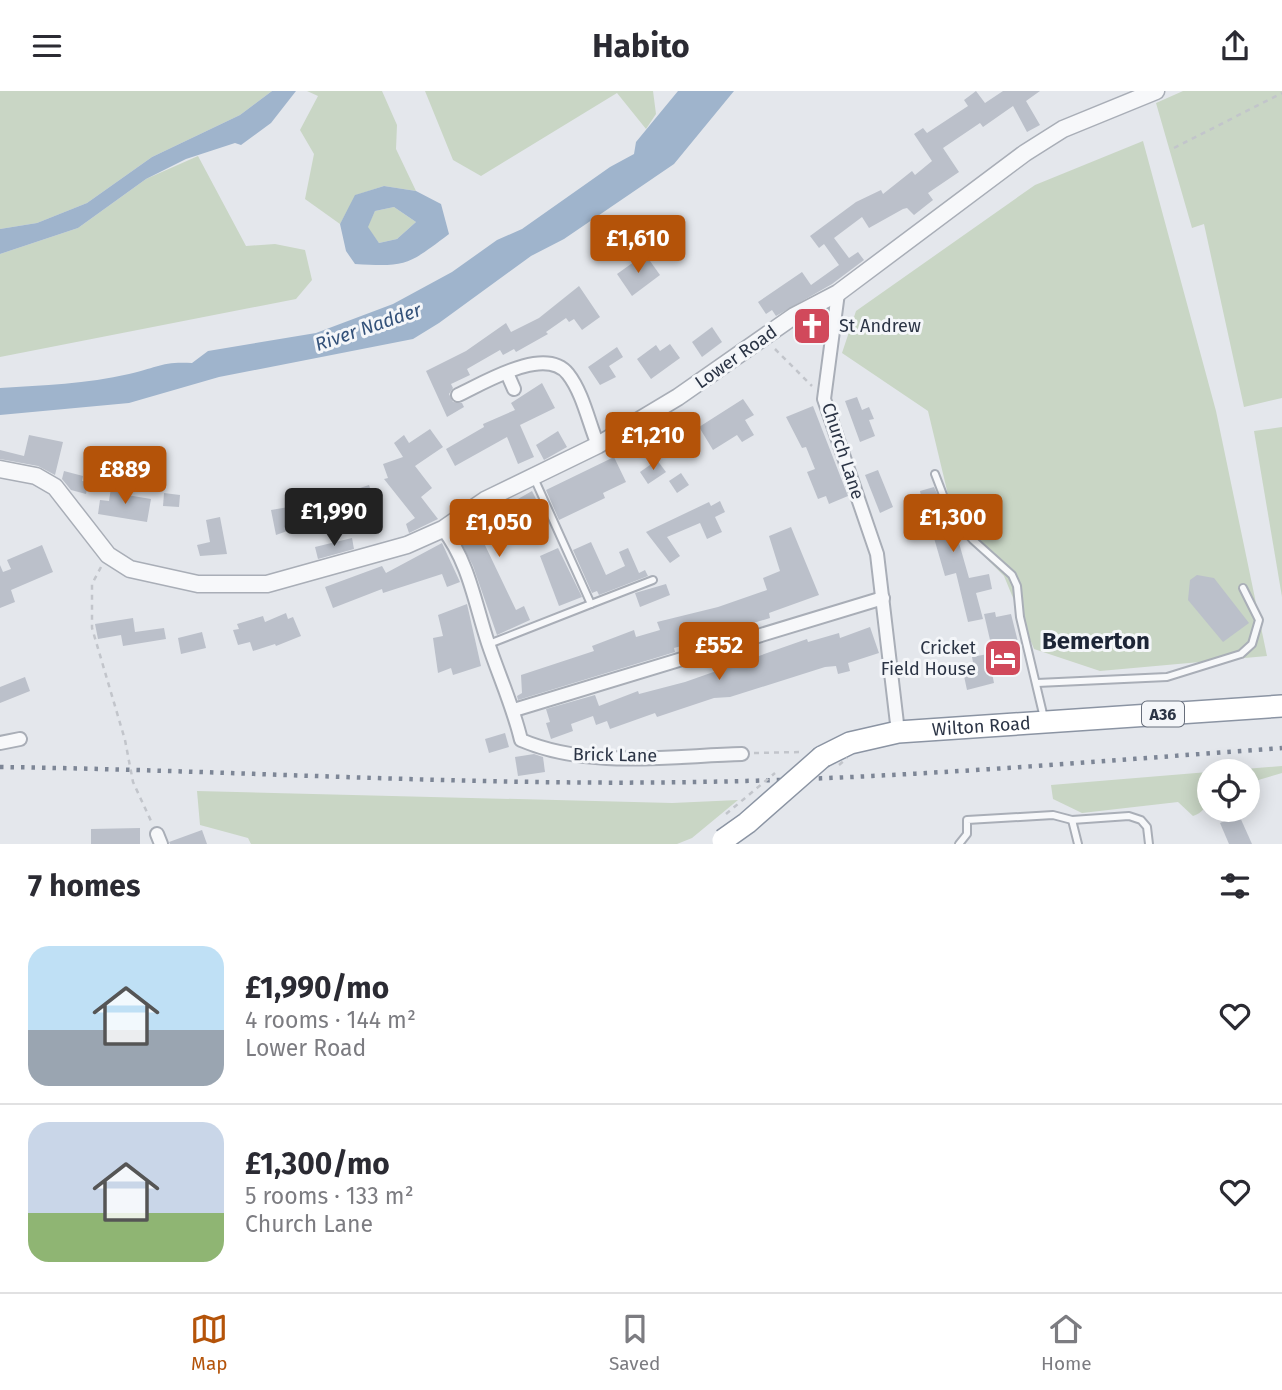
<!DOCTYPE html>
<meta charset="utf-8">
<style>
:root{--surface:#fff;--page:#f7f7f7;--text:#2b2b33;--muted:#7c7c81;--line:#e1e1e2;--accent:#b45309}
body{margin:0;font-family:"Fira Sans",sans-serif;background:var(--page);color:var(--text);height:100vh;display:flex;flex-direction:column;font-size:26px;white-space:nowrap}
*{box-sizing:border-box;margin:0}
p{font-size:23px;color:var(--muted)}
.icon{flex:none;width:38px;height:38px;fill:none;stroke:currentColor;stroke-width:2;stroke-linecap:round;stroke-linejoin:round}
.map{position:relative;height:753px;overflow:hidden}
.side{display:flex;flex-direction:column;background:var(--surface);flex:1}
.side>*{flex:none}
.tools{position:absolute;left:1197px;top:668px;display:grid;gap:14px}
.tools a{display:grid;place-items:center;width:63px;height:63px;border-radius:50%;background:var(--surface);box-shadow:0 4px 18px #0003;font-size:35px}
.price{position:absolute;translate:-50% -60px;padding:0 16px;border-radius:7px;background:var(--accent);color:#fff;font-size:23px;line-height:46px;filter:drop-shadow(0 2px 4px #0008)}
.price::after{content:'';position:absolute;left:50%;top:42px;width:21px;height:16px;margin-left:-10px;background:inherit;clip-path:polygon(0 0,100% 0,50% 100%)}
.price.selected{background:#222;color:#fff}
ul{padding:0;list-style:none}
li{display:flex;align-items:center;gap:21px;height:175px;padding:0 28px}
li+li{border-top:2px solid var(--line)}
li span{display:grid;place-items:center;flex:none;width:196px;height:140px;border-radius:21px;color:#555}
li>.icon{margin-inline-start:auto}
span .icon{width:84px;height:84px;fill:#fffc;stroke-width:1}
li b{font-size:30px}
h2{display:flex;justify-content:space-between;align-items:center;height:84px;padding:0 28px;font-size:30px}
header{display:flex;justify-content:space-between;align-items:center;height:91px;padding:0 28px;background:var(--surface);font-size:32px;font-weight:700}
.dock{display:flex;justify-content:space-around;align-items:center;height:98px;border-top:2px solid var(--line);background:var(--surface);font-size:19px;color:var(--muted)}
.dock a{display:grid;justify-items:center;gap:4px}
.dock .selected{color:var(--accent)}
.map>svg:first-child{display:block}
.green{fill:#c9d6c5}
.water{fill:#9fb4cc;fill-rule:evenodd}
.building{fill:#bbc0ca}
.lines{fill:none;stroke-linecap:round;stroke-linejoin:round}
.service-casing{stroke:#a9aeb7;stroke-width:10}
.minor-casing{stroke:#a9aeb7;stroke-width:16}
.tertiary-casing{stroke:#a9aeb7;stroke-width:19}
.trunk-casing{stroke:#8b94a3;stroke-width:24}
.path{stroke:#c2c5cb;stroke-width:2.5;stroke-dasharray:5 5;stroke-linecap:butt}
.service{stroke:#f7f8fa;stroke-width:6}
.minor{stroke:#f7f8fa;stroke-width:12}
.tertiary{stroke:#f7f8fa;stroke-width:16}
.trunk{stroke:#fff;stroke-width:21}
.rail{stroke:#7d8696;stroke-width:4.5;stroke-dasharray:3.5 7;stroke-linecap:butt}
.trunk-bridge-casing{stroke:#8b94a3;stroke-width:24;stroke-linecap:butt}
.path-bridge{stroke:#c2c5cb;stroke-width:2.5;stroke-dasharray:5 5;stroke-linecap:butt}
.trunk-bridge{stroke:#fff;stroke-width:21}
.labels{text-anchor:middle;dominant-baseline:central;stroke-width:6;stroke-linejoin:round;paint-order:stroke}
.shield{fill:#f4f6f9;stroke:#676e7b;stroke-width:2}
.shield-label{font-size:16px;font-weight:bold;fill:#2b3445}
.poi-label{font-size:18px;fill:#2b3445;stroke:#f4f6f9;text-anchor:start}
.street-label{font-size:18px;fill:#2b3445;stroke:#f4f6f9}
.water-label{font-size:19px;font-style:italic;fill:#34527a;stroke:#f4f6f9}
.district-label{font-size:24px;font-weight:bold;fill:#1d2536;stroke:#f4f6f9}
</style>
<header><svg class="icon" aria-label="menu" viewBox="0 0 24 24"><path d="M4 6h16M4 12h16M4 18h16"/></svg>Habito<svg class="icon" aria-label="share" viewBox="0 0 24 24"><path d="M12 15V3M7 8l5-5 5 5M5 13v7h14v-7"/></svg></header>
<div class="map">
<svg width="1282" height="753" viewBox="0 0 1282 753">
<rect width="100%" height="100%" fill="#e4e7ec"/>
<g class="green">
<polygon points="0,0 272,0 240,24 152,66 87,112 37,132 0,138"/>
<polygon points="307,0 382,0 397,34 396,58 416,100 384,95 356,104 340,133 305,108 314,63 300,39 318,5"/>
<polygon points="425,0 653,0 656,23 646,38 617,2 481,85 453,69"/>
<polygon points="1183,0 1282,0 1282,307 1244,316 1204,133 1192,137 1156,12"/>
<polygon points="1143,50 1216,320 1267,565 1100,580 1034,558 1004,485 956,437 928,320 842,262 856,220 1035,94"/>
<polygon points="198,65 246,155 275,153 305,159 312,189 296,208 0,266 0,163 78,137 146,88"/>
<polygon points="394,116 416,131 397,148 379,152 367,136 375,120"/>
<polygon points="1282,336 1282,506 1254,340"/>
<path d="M1282 675V682L1248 692V681H1209C1209 698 1213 719 1193 725L1178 711 1082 722 1053 708 1051 694Z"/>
<polygon points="197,700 672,712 738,709 692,747 677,753 251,753 248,747 200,734"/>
</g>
<g class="water">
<polygon points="272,0 296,0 271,32 241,54 235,52 186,68 146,88 78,137 0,163 0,138 37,132 87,112 152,66 240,24"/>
<path d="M678 0H734L674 73 564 148 531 165 439 232 413 248 219 286 129 312 0 324V297C43 294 87 293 129 283 156 277 162 270 192 272L208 260 316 242 393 213 452 181 497 149 522 138 610 76 634 63 636 51Z"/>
<path d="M384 95 416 100 441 113 449 143C408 174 407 176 355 173L346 160 340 133 355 104ZM394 116 416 131 397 148 379 152 368 136 375 120Z"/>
</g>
<g class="building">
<polygon points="976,0 985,12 1003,0 1040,0 1026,10 1040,34 1027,41 1013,15 983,36 980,32 943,57 959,81 928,102 933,109 914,124 907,117 903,118 869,137 862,126 834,147 849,167 858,161 864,169 832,193 776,225 772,219 766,223 758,211 802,181 811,194 839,174 824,153 819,157 810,145 856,111 881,99 883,103 912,80 915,84 932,70 914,43 923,37 927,42 968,15 964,9"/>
<polygon points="645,163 660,184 632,205 617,183"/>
<polygon points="579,195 600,226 582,239 574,228 569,231 566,227 546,241 548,243 516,261 514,258 503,264 500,259 467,278 470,284 451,293 453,297 449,303 453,311 462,312 464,316 447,326 426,280 466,260 506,232 511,241 539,227"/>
<polygon points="823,222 825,232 803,250 794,238"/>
<polygon points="712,236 722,251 702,266 692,251"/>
<polygon points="670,253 680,267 651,288 637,268 656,254 660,260"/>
<polygon points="617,256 623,266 609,275 616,286 600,294 588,276"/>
<polygon points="542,292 555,317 520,334 534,366 518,373 507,346 455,375 446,358 484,336 483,333 515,319 511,312"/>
<polygon points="857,306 862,319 869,316 874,328 869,329 875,345 860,351 845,310"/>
<polygon points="743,308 754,324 745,329 754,344 742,351 737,344 713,359 699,336"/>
<polygon points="813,315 848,405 829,413 826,405 818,408 807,381 815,378 806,356 802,357 786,326"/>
<polygon points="430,338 443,356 415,375 432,397 421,406 438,428 409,442 406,433 415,427 384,388 388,387 383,373 403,366 394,352 404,344 409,352"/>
<polygon points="558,340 567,356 544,369 536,354"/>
<polygon points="29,344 63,351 55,384 38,375 0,368 0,359 24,365"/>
<polygon points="614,366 626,391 603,402 605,407 559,429 546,399"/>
<polygon points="657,369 666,381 648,393 640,381"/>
<polygon points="878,379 893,416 880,422 865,384"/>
<polygon points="64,380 83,385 82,390 89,391 86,403 71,399 62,388"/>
<polygon points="681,382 689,394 677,402 669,390"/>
<polygon points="369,394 374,409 347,418 342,403"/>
<polygon points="934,396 949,429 955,453 959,452 969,487 989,483 992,498 976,502 983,528 968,531 956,482 945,485 934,447 930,448 920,400"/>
<polygon points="111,397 128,399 127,404 151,408 147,431 98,423 100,409 109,410"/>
<polygon points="532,400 546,428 528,438 522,428 483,450 516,519 524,515 530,529 497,544 473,475 457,443"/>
<polygon points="164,402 180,404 179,416 163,415"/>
<polygon points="720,410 725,421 715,426 722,441 707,448 700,432 667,446 680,465 670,472 646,441 709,411 711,415"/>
<polygon points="300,414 301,419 319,416 321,428 276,444 271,419"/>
<polygon points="220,426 227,463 200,465 197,454 210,451 206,429"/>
<polygon points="791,436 819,504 769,522 770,527 740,536 741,539 674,557 675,561 518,609 517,605 522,602 521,584 594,560 592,555 634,539 636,546 660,539 657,531 718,516 767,499 763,487 780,480 769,445"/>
<polygon points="352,447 354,458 318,468 315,456"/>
<polygon points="591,451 606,484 625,475 619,461 628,457 639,482 645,479 648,485 599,504 597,500 592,502 573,459"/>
<polygon points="442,452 460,491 447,496 442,483 383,502 382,498 333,517 325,496 382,475 386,482"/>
<polygon points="42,454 53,481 11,499 15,511 0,517 0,474 3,481 11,478 7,469"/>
<polygon points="558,457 582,506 559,515 540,465"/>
<polygon points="1197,484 1214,487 1249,532 1223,551 1188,509 1190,489"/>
<polygon points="666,493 670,504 640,516 635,502"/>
<polygon points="467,513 481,575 453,584 451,577 438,582 433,547 443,545 438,524"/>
<polygon points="995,521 996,526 1011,523 1020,559 1012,561 1016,576 992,582 994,592 967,599 964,585 975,582 972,566 993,562 984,523"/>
<polygon points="286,522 288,528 293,526 301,545 276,555 275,553 253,560 250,551 238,554 233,539 239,538 237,533 263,525 265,531"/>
<polygon points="133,527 135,541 164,537 166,548 123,555 121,544 98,548 95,533"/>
<polygon points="870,536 879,562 848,572 850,580 838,583 836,575 825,576 730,606 714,607 657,626 655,622 610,638 607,630 596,634 593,625 571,633 573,640 551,648 546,632 550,631 546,618 595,604 599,615 638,600 639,603 685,591 807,548 808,551 839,542 840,547"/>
<polygon points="202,541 206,557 181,563 178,547"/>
<polygon points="25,586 30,600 0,612 0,596"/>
<polygon points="505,642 509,656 489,662 485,648"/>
<polygon points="534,663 543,666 545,681 518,685 515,666"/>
<polygon points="1239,724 1252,753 1229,753 1220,732"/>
<polygon points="140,737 140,753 91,753 91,738"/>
<polygon points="202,739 207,753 170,753 169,751"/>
</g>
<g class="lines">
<defs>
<g id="service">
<polyline points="935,383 950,422 973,449 1012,484 1017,495 1020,526 1044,627"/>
<polyline points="534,387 591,513 653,489"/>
<polyline points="489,553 591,513"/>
<polyline points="1037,592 1167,586 1241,563 1252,553 1259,529 1243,497"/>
<polyline points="1072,729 1078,753"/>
<polyline points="959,753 967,743 967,729 1053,724 1072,729 1129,725 1141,729 1147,736 1149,753"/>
</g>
<g id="minor">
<polyline points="838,202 824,308 877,463 898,641"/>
<polyline points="507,282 514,298"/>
<path d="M458 304C484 292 545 254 568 283 583 302 589 333 598 354"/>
<path d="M443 438C469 471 475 513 488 552 499 585 513 615 521 649 589 678 669 665 742 663"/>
<polyline points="514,619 883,507"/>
<polyline points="0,652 20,648"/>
<polyline points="157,743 161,753"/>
</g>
<polyline id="tertiary" points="0,378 36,385 55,396 108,464 130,478 198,493 267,493 407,454 443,438 485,409 598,354 678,306 794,225 838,202 1025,62 1063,38 1156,0"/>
<g id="trunk">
<path id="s1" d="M822 666 850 652 898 641 1282 615"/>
</g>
</defs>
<use href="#service" class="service-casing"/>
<use href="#minor" class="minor-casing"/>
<use href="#tertiary" class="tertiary-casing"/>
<use href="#trunk" class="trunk-casing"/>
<g class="path">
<polyline points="1174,57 1282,2"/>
<polyline points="775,258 812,295"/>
<polyline points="101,476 92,493 92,537 125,649 133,691 151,730"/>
<polyline points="754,662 800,661"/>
</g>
<use href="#service" class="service"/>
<use href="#minor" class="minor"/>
<use href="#tertiary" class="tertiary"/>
<use href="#trunk" class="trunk"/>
<path class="rail" d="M0 676C232 679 464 695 696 691 892 688 1087 671 1282 657"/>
<defs>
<polyline id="trunk-bridge" points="723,749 747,732 822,666"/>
</defs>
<use href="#trunk-bridge" class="trunk-bridge-casing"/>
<g class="path-bridge">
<polyline points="839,674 847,667"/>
<polyline points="726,723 775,682"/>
</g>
<use href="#trunk-bridge" class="trunk-bridge"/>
</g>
<defs>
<symbol id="church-square" viewBox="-11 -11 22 22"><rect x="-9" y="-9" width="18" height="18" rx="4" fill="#d1495b" stroke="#f4f6f9"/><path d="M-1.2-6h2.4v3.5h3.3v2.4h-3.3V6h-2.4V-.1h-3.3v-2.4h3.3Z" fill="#fff"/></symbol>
<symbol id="hotel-square" viewBox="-11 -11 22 22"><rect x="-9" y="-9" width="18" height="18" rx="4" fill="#d1495b" stroke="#f4f6f9"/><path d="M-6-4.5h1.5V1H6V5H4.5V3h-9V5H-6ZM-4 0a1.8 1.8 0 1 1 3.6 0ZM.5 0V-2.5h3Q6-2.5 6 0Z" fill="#fff"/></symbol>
</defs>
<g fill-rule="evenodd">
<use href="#church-square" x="790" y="213" width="44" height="44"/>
<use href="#hotel-square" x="981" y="545" width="44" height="44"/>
</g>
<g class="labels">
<rect class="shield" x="1142" y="610.5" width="42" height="25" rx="5"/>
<g class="shield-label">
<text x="1163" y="623">A36</text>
</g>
<g class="poi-label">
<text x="839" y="235">St Andrew</text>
<text x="976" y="557" text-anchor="end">Cricket<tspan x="976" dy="21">Field House</tspan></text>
</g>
<g class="street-label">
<text transform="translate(736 266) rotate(-35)">Lower Road</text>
<text transform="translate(843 360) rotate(72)">Church Lane</text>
<text stroke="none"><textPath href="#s1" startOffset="164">Wilton Road</textPath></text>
<text transform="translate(615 664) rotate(1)">Brick Lane</text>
</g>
<g class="water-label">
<text transform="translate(368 236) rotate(-19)">River Nadder</text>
</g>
<g class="district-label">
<text x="1096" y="550">Bemerton</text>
</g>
</g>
</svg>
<div class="tools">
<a><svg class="icon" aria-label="locate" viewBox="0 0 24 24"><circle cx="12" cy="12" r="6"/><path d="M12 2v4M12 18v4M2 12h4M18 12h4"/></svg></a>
</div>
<b class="price" style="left:638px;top:184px">£1,610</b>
<b class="price" style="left:653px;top:381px">£1,210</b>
<b class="price" style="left:125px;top:415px">£889</b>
<b class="price selected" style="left:334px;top:457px">£1,990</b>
<b class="price" style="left:953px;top:463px">£1,300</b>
<b class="price" style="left:499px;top:468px">£1,050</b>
<b class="price" style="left:719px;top:591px">£552</b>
</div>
<section class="side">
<h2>7 homes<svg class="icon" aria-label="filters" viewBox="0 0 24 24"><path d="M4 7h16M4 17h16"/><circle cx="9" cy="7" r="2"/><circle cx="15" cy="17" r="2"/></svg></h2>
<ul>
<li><span style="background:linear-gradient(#bfe0f5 60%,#9aa5b1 0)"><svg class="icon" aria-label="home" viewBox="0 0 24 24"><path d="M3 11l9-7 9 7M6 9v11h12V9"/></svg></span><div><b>£1,990/mo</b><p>4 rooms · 144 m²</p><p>Lower Road</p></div><svg class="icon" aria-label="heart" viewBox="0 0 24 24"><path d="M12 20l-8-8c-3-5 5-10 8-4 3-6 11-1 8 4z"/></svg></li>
<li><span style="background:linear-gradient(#c9d6e8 65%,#8fb573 0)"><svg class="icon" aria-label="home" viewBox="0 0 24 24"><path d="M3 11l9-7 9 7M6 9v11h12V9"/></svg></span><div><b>£1,300/mo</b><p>5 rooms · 133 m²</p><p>Church Lane</p></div><svg class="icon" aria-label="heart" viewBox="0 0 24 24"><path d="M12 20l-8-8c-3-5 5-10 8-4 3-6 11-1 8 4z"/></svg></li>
</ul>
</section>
<nav class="dock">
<a class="selected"><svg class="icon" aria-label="map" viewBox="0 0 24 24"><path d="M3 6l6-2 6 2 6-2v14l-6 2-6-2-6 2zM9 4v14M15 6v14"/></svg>Map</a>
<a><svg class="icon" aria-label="saved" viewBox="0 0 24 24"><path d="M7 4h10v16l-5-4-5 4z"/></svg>Saved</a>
<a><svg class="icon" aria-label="home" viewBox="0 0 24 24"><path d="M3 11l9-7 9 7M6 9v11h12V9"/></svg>Home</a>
</nav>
